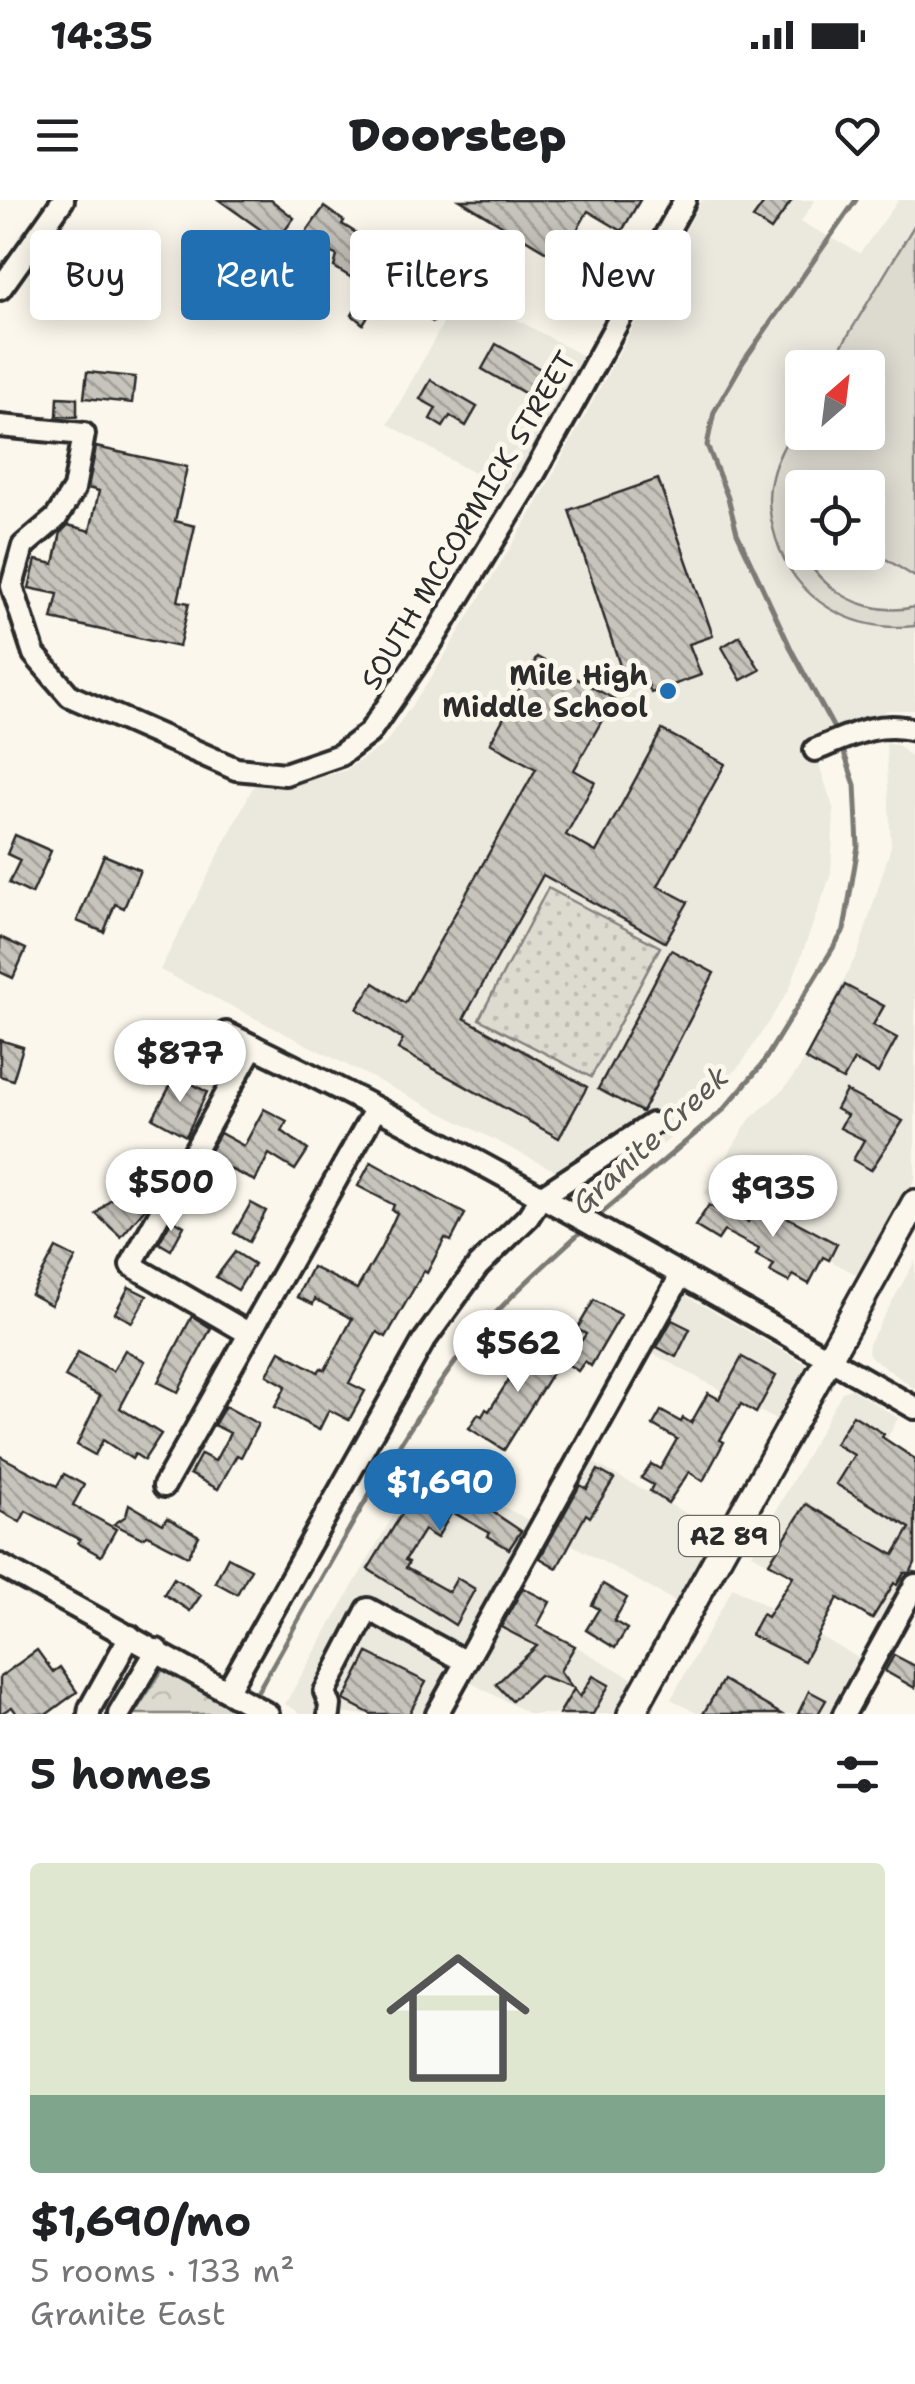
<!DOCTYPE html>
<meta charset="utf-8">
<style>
:root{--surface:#fff;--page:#f6f6f6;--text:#202124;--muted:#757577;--line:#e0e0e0;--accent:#1f6fb2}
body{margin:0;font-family:"Shantell Sans",sans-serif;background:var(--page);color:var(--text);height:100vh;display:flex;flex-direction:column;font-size:38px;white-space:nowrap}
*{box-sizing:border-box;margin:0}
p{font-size:32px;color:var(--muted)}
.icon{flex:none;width:55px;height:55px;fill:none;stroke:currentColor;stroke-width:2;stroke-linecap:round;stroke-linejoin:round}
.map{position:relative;height:1514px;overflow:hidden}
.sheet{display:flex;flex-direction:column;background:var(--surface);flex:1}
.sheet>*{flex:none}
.hud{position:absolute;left:30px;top:30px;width:855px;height:90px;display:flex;gap:20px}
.needle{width:65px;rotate:28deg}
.controls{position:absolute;left:785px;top:150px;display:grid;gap:20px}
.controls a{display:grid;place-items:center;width:100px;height:100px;border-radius:10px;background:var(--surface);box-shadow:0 5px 25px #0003;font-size:50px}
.price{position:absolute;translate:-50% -85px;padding:0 22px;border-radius:35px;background:#fff;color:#222;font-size:32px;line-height:65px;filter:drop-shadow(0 2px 5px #0008)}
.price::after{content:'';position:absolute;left:50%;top:60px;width:30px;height:22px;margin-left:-15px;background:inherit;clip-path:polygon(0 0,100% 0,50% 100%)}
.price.on{background:var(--accent);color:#fff}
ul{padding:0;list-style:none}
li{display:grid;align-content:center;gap:20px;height:530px;padding:0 30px}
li+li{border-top:2px solid var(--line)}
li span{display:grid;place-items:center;height:310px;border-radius:10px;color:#555}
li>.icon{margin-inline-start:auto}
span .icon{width:180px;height:180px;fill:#fffc;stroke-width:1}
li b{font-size:42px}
h2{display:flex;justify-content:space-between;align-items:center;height:120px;padding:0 30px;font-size:42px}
.chip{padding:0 35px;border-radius:10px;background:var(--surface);box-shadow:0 5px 25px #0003;font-size:35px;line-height:90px}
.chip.on{background:var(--accent);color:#fff}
.status{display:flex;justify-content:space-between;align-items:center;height:70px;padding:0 50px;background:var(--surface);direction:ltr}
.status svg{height:28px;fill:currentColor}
header{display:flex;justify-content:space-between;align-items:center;height:130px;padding:0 30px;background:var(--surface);font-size:45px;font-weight:800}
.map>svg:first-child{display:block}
.built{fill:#ebe8de;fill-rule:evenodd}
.green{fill:#dddad0;stroke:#84827e;stroke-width:2.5}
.forest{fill:url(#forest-crowns);stroke:#84827e;stroke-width:2.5}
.park{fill:url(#park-dots);stroke:#84827e;stroke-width:2.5}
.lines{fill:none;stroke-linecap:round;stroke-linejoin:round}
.stream{stroke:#7b7a75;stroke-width:5}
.building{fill:url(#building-back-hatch);stroke:#2b2b2b;stroke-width:2.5}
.minor-casing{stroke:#2b2b2b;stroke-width:28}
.major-casing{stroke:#2b2b2b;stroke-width:32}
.minor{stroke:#fbf7ec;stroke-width:20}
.major{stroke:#fbf7ec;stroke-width:25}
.poi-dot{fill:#1f6fb2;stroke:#fbf7ec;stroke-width:4}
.labels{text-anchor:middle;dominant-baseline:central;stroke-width:10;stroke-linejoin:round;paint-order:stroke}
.shield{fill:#fbf7ec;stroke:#696865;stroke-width:2.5}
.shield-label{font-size:25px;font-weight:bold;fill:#2b2b2b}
.street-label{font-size:28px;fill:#2b2b2b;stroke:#fbf7ec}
.poi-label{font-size:28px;font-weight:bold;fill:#2b2b2b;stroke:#fbf7ec;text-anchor:end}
.water-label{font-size:30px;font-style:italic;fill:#5a5956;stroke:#fbf7ec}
</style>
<div class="status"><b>14:35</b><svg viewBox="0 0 49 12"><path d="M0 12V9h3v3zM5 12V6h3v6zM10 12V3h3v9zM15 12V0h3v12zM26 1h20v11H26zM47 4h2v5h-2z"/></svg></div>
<header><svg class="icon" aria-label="menu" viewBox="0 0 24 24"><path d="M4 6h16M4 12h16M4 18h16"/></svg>Doorstep<svg class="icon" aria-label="heart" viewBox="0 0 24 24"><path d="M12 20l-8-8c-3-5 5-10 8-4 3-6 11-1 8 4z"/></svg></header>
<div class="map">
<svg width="915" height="1514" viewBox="0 0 915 1514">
<defs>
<pattern id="forest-crowns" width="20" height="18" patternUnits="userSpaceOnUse" patternTransform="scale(2.5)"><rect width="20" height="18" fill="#dddad0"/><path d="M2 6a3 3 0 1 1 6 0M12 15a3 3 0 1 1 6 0" fill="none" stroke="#bebbb3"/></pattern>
<pattern id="park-dots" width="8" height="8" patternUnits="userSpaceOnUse" patternTransform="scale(2.5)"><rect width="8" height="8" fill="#dddad0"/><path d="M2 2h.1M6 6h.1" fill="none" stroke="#bebbb3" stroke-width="1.8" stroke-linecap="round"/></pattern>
<pattern id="building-back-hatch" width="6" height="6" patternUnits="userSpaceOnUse" patternTransform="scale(2.5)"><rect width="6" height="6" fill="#c7c4bc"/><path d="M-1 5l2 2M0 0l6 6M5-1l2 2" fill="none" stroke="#a29f99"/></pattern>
</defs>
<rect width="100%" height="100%" fill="#fbf7ec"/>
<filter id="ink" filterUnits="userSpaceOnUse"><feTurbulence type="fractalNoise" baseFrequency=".01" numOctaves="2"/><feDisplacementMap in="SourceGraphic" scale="20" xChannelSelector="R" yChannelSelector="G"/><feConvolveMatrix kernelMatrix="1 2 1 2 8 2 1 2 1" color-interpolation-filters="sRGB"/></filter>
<g filter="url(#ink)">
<g class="built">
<path d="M702 0H815L801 22 860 53 899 0H915V510H889L811 539 834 611 831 674 789 790 742 863 678 932 601 994 160 770 254 585 288 586 344 571 385 544 434 473 538 302ZM802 168H868V232H802ZM802 288H868V352H802Z"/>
<polygon points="462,89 588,159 510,294 388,224"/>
<polygon points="886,544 898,545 915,560 915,979 861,1077 704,993 750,919 784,889 799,869 859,750 891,646"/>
<polygon points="915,1061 915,1189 872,1158 868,1153 869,1143"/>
<polygon points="681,1093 806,1164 807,1173 780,1222 648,1151"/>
<polygon points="851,1189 898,1218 869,1272 915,1299 915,1410 901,1434 752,1354 842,1192"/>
<polygon points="587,1259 720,1332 680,1404 547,1331"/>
<polygon points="423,1264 534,1323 430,1514 302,1514 285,1504"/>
<polygon points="733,1387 880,1470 854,1514 698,1514 671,1499"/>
<polygon points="504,1406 639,1482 621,1514 530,1514 464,1479"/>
</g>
<path class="green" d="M915 24V377L868 348V288H802V309L789 303C789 367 851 422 915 407V426C852 433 795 400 776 339 770 318 766 298 772 277 777 255 791 234 802 214V232H868V168L829 167Z"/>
<polygon class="forest" points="164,1468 246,1514 134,1514"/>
<polygon class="park" points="548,688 660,747 591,877 479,819"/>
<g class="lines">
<g class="stream">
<polyline points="837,534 793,453 737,333 728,298 707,245 714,212 743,162 856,0"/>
<polyline points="596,1018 722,911 761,866 844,730 858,646 855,585 841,544"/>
<path d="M258 1491C322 1380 380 1265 456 1161 492 1111 539 1070 584 1029"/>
</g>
</g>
<g class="building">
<polygon points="219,0 271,0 294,18 277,41"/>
<polygon points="460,0 640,0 622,31 588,11 560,60"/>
<polygon points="766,0 792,0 771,30 753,18"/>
<polygon points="324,7 344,21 342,24 401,61 363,124 352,115 368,88 334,67 337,56 305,34"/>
<polygon points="484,60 500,69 490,85 475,76"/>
<polygon points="423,76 452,96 433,122 405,103"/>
<polygon points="496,144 542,170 528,195 482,169"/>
<polygon points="87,172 135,177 132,203 84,198"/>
<polygon points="431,180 477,207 466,226 450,216 443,227 430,219 436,208 420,199"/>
<polygon points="58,197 77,198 77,217 57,216"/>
<polygon points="96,247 187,267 175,321 195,326 178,401 189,403 179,447 52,419 58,394 29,388 36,360 54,364 61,332 68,325 90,331 99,291 88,288"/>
<polygon points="658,279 713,436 689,444 701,475 651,493 645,477 626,484 569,310"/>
<polygon points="740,436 760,470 741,480 722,447"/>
<polygon points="537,457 614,499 574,570 595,582 566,635 596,652 662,530 725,564 658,686 688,702 665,742 543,675 464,818 587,887 559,938 398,849 403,840 357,809 374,783 405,803 536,569 490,543"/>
<polygon points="15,635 51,651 32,694 9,683 20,660 7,654"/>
<polygon points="104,655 140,670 124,708 115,704 104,732 77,721"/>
<polygon points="0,737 26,749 13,778 0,772"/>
<polygon points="671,750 714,773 642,912 598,889"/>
<polygon points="845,785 884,806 873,825 897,838 878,873 854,860 843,880 805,859"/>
<polygon points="0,840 23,847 13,880 0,876"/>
<polygon points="176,875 207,892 186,936 153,918"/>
<polygon points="846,891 903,921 871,970 853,960 864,940 840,928 847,915 836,909"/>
<polygon points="264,909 287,921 282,931 308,950 295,970 269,954 255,981 206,958 220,933 244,946"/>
<polygon points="371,962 465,1014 451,1041 445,1038 427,1073 424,1071 386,1137 377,1132 349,1183 365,1191 349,1220 329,1210 319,1230 275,1207 286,1186 267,1175 280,1151 318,1172 321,1168 325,1170 352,1119 315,1099 313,1104 297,1097 312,1067 357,1089 381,1048 397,1013 392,1010 394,1005 358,986"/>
<polygon points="130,979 152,1000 121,1037 96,1014"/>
<polygon points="759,1002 837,1044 829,1060 823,1057 809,1084 793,1075 789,1082 770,1072 774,1065 756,1055 759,1049 724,1031 718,1040 695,1026 709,1005 719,1011 722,1006 748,1022"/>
<polygon points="251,1003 266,1011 249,1042 234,1033"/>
<polygon points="172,1019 184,1026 171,1050 159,1043"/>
<polygon points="56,1048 76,1058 51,1105 31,1094"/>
<polygon points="235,1052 254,1064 238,1090 216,1077"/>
<polygon points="129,1087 147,1096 132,1122 115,1113"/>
<polygon points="594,1100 621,1115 591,1166 585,1161 578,1171 566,1163 586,1134 577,1129"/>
<polygon points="192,1116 211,1128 178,1192 158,1182"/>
<polygon points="672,1120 690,1129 676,1157 657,1147"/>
<polygon points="536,1137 564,1154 504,1250 469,1228 478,1214 482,1216 486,1209 489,1211"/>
<polygon points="125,1150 145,1161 120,1208 161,1234 144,1260 135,1254 132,1259 103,1240 95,1255 77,1245 100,1196 65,1177 78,1152 113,1171"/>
<polygon points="742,1157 776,1176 756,1213 741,1204 720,1240 724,1242 703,1281 689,1272 668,1303 650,1291 653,1285 641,1278 651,1264 660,1269 677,1239 653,1225 661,1211 681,1222 683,1218 691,1223 708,1193 719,1199"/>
<polygon points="225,1206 258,1224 241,1257 237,1255 218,1289 190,1274 201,1254 215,1261 230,1233 214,1225"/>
<polygon points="853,1215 884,1234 882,1237 915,1259 915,1363 910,1373 904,1373 897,1385 894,1383 872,1419 838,1398 804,1461 751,1435 762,1414 767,1417 793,1376 769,1363 806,1304 894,1355 910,1328 836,1284 854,1255 835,1244"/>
<polygon points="456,1253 491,1271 475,1300 521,1331 509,1349 488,1336 490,1333 452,1312 437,1338 424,1330 405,1360 409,1362 406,1368 449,1392 457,1378 475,1389 455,1425 368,1369 428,1271 442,1279"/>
<polygon points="0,1256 57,1286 64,1274 84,1285 73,1305 116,1329 101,1356 78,1343 80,1340 26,1311 20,1322 0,1311"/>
<polygon points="598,1270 614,1279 590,1317 586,1314 557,1368 540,1358 580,1285 587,1289"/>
<polygon points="129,1304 163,1324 167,1318 199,1336 188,1356 147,1335 142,1338 114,1324 126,1316"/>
<polygon points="228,1357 251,1369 237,1394 215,1382"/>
<polygon points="174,1378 201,1395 190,1411 164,1394"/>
<polygon points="603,1384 627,1398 614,1421 627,1429 615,1448 586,1430 599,1409 592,1405"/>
<polygon points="523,1388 550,1402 537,1426 575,1446 560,1471 572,1487 539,1475 512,1501 496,1484 537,1446 501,1427"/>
<polygon points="37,1450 53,1472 60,1467 77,1492 47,1514 17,1514 12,1507 0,1514 0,1477"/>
<polygon points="368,1453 426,1482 409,1514 371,1514 344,1500"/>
<polygon points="894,1455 915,1466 915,1488 885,1471"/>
<polygon points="593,1476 609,1485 593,1514 559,1514 574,1489 580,1497"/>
<polygon points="723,1480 781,1514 703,1514"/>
<polygon points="809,1491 826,1500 818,1514 798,1514"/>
</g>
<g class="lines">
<defs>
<g id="minor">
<polyline points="0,89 63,0"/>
<polyline points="0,226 84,234 74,289 56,318 23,346 12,386 34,454 70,496 236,569 285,574 340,555 369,533 431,443 534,274 685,0"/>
<path d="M815 550C849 536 878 520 915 530"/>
<path d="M226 833C462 946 688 1079 915 1208"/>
<polyline points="248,1133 131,1065 253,846"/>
<polyline points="164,1286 375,910"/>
<polyline points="0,1365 268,1514"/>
<polyline points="228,1490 423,1142 478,1066 528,1017 541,997 652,924"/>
<polyline points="89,1514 90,1508 130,1436"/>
<polyline points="119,1514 157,1450"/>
<polyline points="329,1514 330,1505 325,1492 368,1409 466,1462"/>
<polyline points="437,1514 681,1075"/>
<polyline points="844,1514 915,1385"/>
</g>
<polyline id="major" points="631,1514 915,1003"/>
</defs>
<use href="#minor" class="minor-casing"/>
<use href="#major" class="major-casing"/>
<use href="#minor" class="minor"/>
<use href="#major" class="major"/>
</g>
</g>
<circle class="poi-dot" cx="668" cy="491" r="10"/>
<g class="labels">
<rect class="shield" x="679" y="1316" width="100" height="40" rx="8"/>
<g class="shield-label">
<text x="729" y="1336">AZ 89</text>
</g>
<g class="street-label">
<text transform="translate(468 320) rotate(-59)">SOUTH MCCORMICK STREET</text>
</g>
<g class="poi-label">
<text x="648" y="475">Mile High<tspan x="648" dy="32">Middle School</tspan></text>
</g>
<g class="water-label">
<text transform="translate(650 940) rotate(-43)">Granite Creek</text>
</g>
</g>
</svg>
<div class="controls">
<a><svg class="needle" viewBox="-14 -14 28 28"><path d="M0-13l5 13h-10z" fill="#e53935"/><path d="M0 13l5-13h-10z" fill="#757577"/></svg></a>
<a><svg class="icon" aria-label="locate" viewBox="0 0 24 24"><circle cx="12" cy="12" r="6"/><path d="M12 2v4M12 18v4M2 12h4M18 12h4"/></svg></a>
</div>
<b class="price" style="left:180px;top:905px">$877</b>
<b class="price" style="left:171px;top:1034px">$500</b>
<b class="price" style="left:773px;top:1040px">$935</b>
<b class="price" style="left:518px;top:1195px">$562</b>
<b class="price on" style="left:440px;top:1334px">$1,690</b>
<div class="hud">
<a class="chip">Buy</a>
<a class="chip on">Rent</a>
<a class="chip">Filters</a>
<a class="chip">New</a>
</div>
</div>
<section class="sheet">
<h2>5 homes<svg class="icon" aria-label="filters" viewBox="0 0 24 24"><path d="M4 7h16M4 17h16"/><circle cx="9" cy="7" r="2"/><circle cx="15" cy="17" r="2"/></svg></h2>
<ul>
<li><span style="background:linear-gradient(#dfe7d0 75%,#7fa58c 0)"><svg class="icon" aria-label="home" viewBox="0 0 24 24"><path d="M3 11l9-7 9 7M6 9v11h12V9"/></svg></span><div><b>$1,690/mo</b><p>5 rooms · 133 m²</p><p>Granite East</p></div></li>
</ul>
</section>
